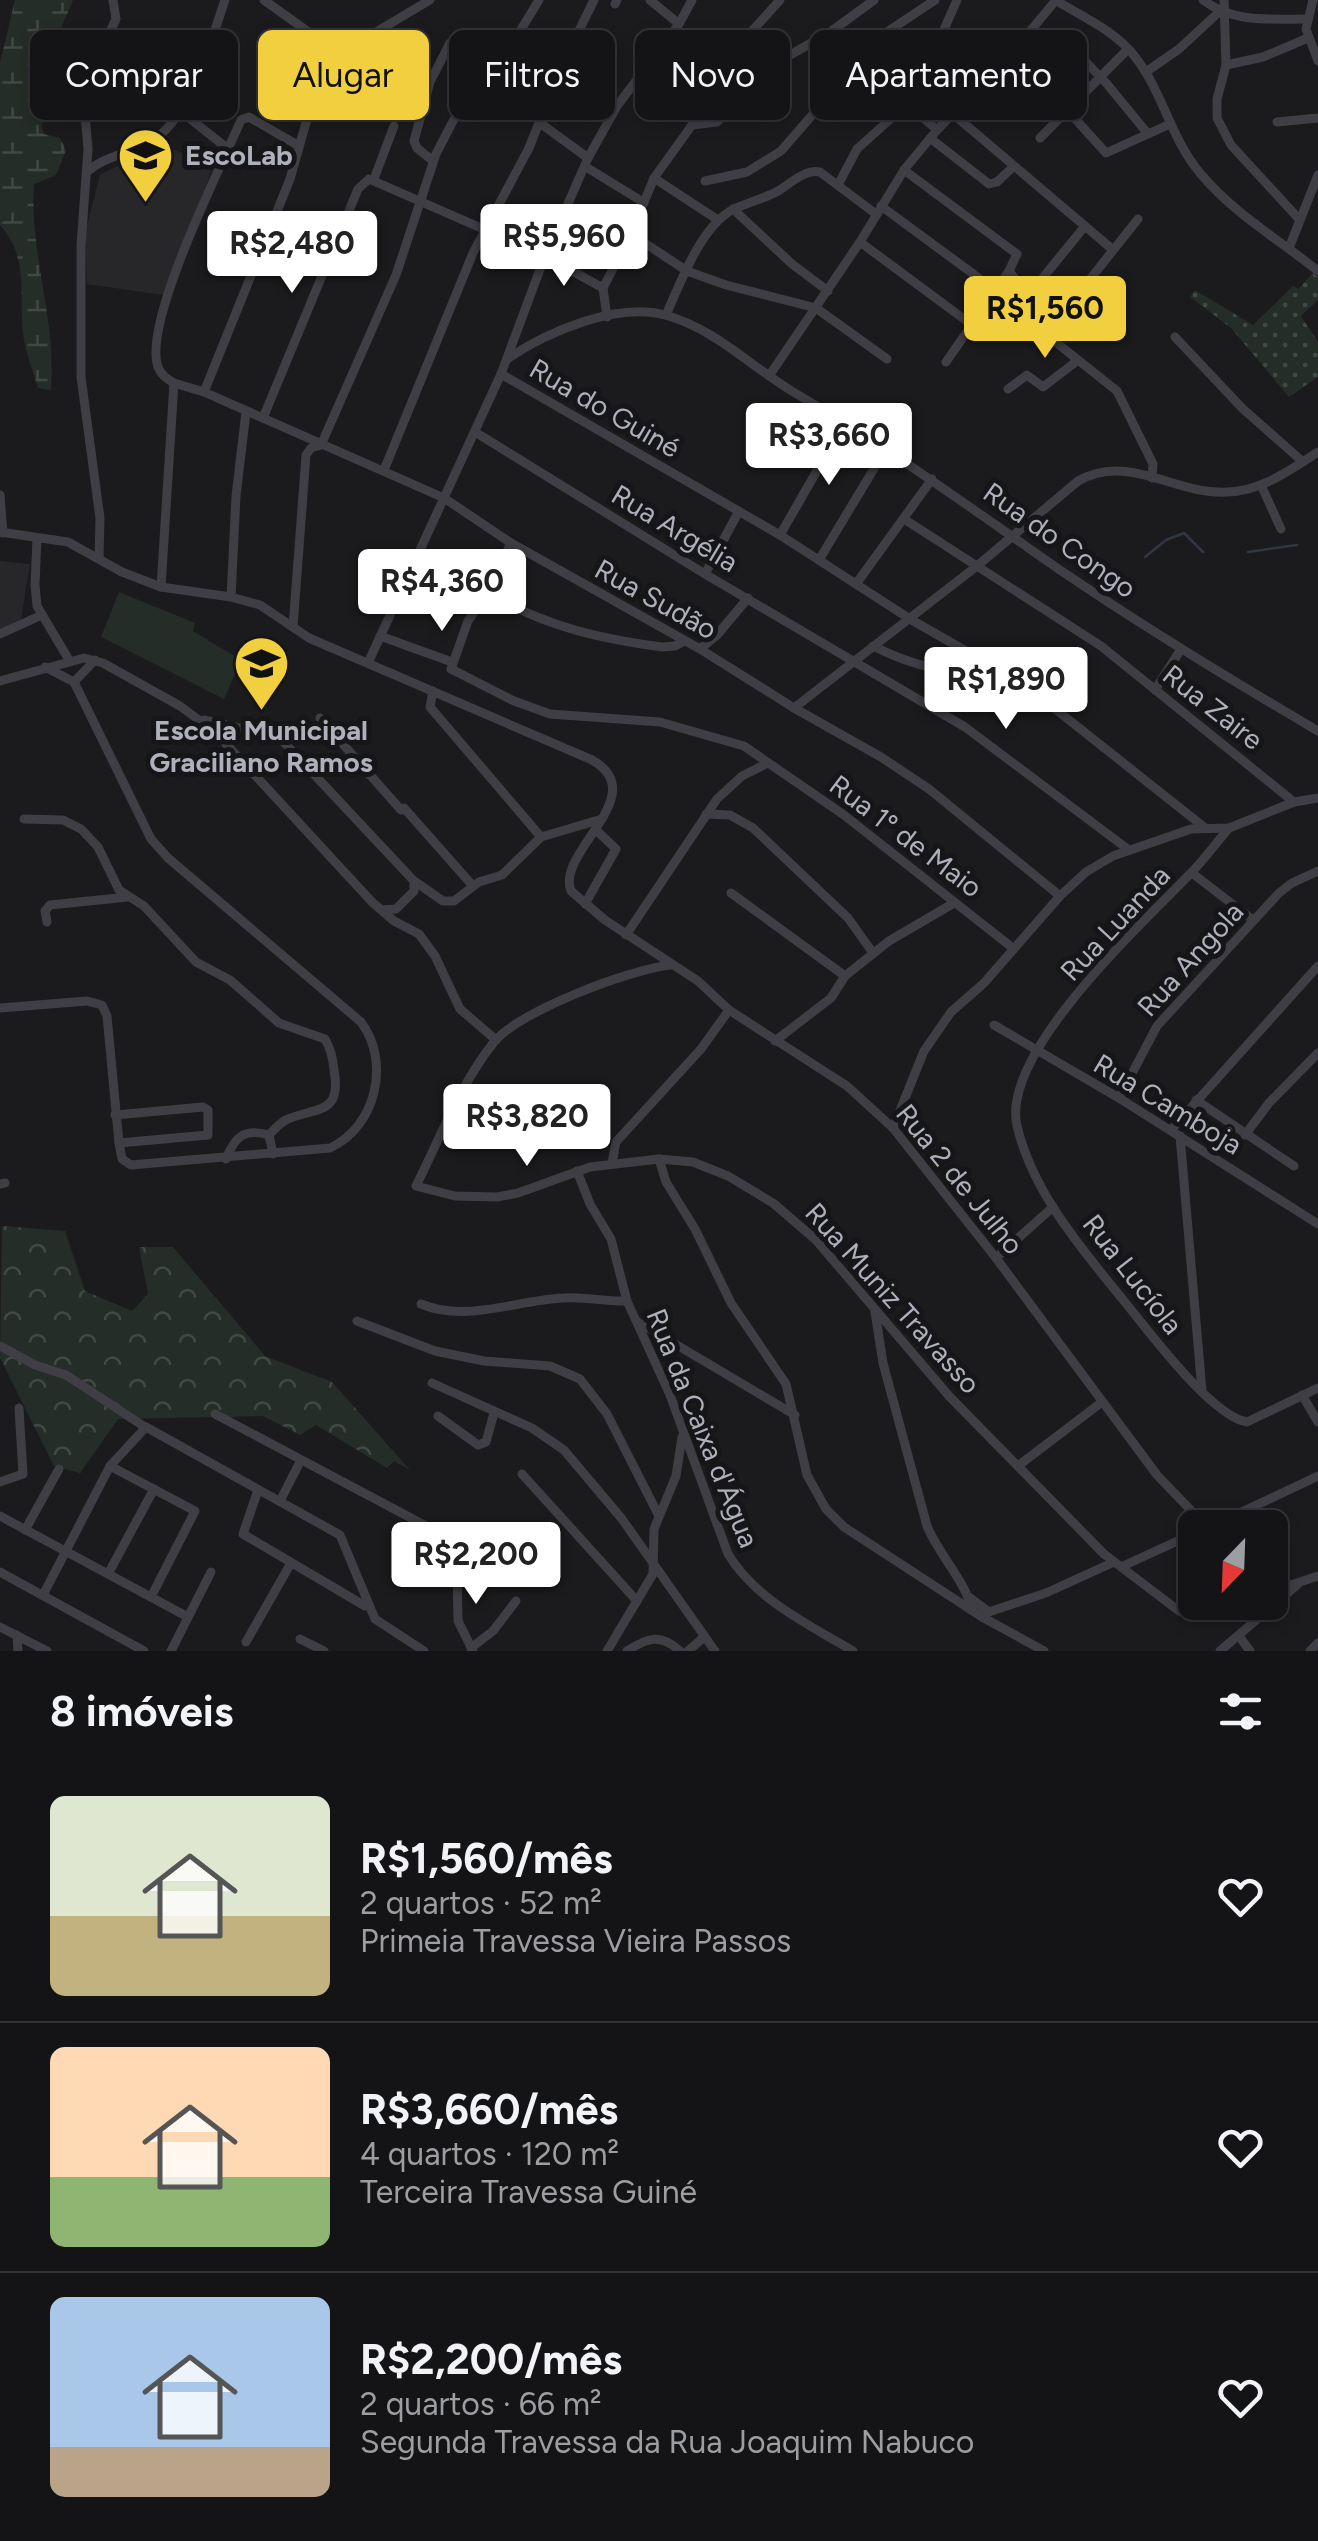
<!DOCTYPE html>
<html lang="pt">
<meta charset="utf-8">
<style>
:root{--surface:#141416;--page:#1d1d1f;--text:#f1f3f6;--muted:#9d9ea1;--line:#333335;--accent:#f1cf3f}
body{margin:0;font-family:Figtree,sans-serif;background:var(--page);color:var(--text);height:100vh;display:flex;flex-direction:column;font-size:38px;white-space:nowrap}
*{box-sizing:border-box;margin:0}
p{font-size:32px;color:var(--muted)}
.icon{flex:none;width:55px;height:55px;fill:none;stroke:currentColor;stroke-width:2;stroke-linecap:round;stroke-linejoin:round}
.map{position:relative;height:1651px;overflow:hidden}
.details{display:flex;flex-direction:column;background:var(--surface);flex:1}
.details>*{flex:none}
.banner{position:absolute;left:30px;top:30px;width:1260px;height:90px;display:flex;gap:20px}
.needle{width:65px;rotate:203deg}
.tools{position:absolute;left:1178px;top:1510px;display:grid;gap:20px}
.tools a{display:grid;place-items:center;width:110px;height:110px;border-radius:15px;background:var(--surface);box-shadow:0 5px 15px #0003,0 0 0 2px var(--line);font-size:50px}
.price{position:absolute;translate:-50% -85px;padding:0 22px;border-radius:10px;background:#fff;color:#222;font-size:32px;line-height:65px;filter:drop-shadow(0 2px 5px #0008)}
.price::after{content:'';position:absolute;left:50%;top:60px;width:30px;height:22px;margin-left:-15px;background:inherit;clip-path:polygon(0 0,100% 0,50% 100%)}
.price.selected{background:var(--accent);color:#111}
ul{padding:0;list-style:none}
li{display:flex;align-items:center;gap:30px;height:250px;padding:0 50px}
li+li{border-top:2px solid var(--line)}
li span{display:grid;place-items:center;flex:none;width:280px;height:200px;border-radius:15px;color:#555}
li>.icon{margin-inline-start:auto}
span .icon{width:120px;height:120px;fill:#fffc;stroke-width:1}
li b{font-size:42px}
h2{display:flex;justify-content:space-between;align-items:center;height:120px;padding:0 50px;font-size:42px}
.chip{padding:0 35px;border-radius:15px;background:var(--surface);box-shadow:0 5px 15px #0003,0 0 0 2px var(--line);font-size:35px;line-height:90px}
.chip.selected{background:var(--accent);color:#111}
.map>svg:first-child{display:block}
.built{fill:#27272a}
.forest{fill:url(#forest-crowns)}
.wetland{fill:url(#wetland-marsh)}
.park{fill:url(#park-dots)}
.pitch{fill:#242d27}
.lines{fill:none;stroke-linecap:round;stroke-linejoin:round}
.stream{stroke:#303742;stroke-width:2.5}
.minor{stroke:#3e3e44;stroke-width:9}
.labels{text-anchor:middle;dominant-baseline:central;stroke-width:10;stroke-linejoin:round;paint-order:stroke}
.poi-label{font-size:28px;font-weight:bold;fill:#aeb0bc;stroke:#161618;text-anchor:start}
.street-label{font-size:28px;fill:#aeb0bc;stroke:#161618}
</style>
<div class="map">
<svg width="1318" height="1651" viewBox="0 0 1318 1651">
<defs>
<pattern id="forest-crowns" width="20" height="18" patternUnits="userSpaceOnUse" patternTransform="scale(2.5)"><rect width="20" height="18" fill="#242d27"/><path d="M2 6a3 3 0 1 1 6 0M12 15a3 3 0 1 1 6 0" fill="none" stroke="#414944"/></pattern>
<pattern id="wetland-marsh" width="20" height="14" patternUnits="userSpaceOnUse" patternTransform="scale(2.5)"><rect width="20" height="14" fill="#242d27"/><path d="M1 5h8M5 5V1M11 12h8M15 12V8" fill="none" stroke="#414944"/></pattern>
<pattern id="park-dots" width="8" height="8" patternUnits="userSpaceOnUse" patternTransform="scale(2.5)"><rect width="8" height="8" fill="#242d27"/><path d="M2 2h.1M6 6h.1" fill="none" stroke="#414944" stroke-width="1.8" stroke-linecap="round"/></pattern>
</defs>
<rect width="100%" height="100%" fill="#1b1b1d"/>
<g class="built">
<polygon points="160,144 213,166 181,257 164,295 87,284 85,233 100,175"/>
<polygon points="0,561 30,564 21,620 0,631"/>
</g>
<polygon class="forest" points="2,1226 65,1231 85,1291 132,1311 148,1294 139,1247 173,1247 265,1356 332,1382 410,1470 394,1461 387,1468 316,1425 300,1435 263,1416 118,1419 80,1473 54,1466 0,1358"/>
<path class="wetland" d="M15 0H73L62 26 53 70 62 85 76 96V109L68 114 52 111 41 126 44 134 60 138 66 150 56 175 34 184C29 253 57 321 51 390L38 388C33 371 25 351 23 333 19 294 29 257 0 225V63Z"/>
<polygon class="park" points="1313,273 1318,277 1318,300 1301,316 1318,342 1318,377 1289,397 1231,328 1190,297 1195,290 1253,325 1293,286 1298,289"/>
<polygon class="pitch" points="119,592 195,623 193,631 241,660 224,699 101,637"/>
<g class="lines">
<g class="stream">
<polyline points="1248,552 1297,545"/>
<polyline points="1145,557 1166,540 1184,533 1203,552"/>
</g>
<g class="minor">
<polyline points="264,0 339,54"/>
<polyline points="650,0 679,24"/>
<path d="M1055 0C1083 17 1116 31 1136 58 1163 93 1171 139 1200 173 1233 213 1278 239 1318 271"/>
<path d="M1203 0C1233 23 1269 19 1306 19"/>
<polyline points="1224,0 1226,65 1217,99 1217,118 1231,145 1299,219"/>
<polyline points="1313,0 1306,29 1318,61"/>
<polyline points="615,4 617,0"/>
<polyline points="1065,40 1107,84 1148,134"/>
<polyline points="1226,65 1263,57 1308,38"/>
<polyline points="857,66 896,86"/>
<polyline points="1146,72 1179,49 1219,12"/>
<polyline points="179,110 227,148"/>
<polyline points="1069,112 1106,153 1170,124"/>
<polyline points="953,114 1112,249"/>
<polyline points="1277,122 1318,118"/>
<polyline points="540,123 588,158"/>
<polyline points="692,125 717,122 790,55 829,33 874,0"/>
<polyline points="937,130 892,90 942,34 957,0"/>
<polyline points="930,138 989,184 997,182 1014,166"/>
<polyline points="1040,138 1128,49"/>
<polyline points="433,161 417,148 414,141 430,82 450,43 491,76"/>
<polyline points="586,167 643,202"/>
<polyline points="904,170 1017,254 1009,271 946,362"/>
<path d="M87 172C107 154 135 153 156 138 192 113 211 40 225 0"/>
<polyline points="654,178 718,220"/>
<polyline points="374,179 394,126"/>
<polyline points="705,181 747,172 781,151 827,98 847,80 875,40 935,0"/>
<polyline points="838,185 857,149 907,104"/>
<polyline points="881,206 995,290"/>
<polyline points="733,209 792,264 828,291"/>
<polyline points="631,234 687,271 726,285 816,308 887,359"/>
<polyline points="860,242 972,325"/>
<polyline points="1289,248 1318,175"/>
<polyline points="1009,271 1028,296 1053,340 1117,391 1153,464 1152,478"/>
<polyline points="603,288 631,234 654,178 692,125 694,110 706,82 780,0"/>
<polyline points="603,288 607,317"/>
<polyline points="1028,296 1085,226"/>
<path d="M666 315C680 284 701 225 734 209 748 202 764 199 778 191 791 183 805 169 820 172L876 214"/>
<polyline points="1048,332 1138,219"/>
<polyline points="1175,337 1243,409 1303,462"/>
<path d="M507 359C547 332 616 302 665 315 716 329 751 367 795 393 888 447 972 509 1060 570 1144 627 1231 680 1318 731"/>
<polyline points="501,374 780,535 910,619 1025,685 1204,827"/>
<polyline points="769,376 860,242 904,170 937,130 1013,52 1056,0"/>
<path d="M174 383C167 379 161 375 158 367 142 323 221 167 241 120L249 117 299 146"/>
<polyline points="1008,389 1027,375 1043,387 1077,361"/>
<polyline points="204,392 290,179 309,112 324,77 339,54 430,0"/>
<polyline points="263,418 358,189 369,179 545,256 603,288"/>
<polyline points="475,432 705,574 965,727 1129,850"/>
<polyline points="384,470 473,253 529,148 561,67 594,0"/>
<polyline points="1261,485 1281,529"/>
<polyline points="0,495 3,533"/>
<polyline points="904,519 1101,646 1294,802"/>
<path d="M0 532 68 542 122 572 161 587 231 597 260 605 309 638 592 760C654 795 555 852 571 891L605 920 698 981 729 1010 847 1086 893 1128 996 1258 1157 1475 1208 1528"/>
<polyline points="780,535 845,422"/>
<polyline points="37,538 35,585 37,606 69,660"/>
<polyline points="511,543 487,593 468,621 451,669 514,701 550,714 660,722 744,746 844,815 1014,949"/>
<polyline points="99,559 100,518 81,377 81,246 88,149 84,103 85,86 116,19 113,0"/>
<polyline points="819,560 887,447"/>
<polyline points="705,574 739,511"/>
<polyline points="856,584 932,479"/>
<polyline points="161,587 174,383 204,392 444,498 511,543 700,649 794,708 881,757 929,789 1060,896"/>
<path d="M487 593C546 626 595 638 662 647L675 646 684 641"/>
<polyline points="231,597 236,496 246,412"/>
<polyline points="293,627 306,455 311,448 321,445 396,275 436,154 453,121 500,64 539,0"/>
<polyline points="0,634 42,615"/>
<polyline points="380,636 452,662"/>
<path d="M873 646C909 664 954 679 994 666"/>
<polyline points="700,649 717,635 748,598"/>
<polyline points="368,663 501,374 545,256 588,158 617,106 679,24 692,0"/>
<polyline points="45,667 74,682 95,660"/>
<polyline points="0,681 84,658 103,663 180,706 215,732 372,902 394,921 419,934 435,956 460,1009 496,1040"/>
<polyline points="1155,690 1181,649"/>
<polyline points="433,691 430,707 541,837"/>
<path d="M794 708 977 566 1078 481C1129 452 1174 495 1227 492 1262 491 1290 470 1318 452"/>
<polyline points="320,718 401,810"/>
<polyline points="204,720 279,737 414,881 443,901 454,901 479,882 502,875 541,837 602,819"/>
<polyline points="404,808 473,886"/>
<polyline points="706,814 730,815 753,828 848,918 873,953"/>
<path d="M24 819 63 820 81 829 98 847 119 890 144 906 196 962 230 980 279 1023 325 1039C331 1049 333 1058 334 1070 342 1114 318 1107 288 1119 280 1122 275 1129 269 1135L273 1154"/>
<path d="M1229 828C1216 843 1204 860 1190 874 1143 923 1000 1053 1017 1126 1033 1193 1082 1249 1124 1301 1148 1330 1211 1416 1247 1422L1318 1388"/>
<polyline points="1192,873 1253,920"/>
<polyline points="731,893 845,976 831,998 775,1041"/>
<polyline points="585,904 616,849 596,830"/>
<polyline points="382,910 396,909 414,891 414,881"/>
<polyline points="47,922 45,911 50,905 128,897"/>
<polyline points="626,935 717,799 742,776 768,763"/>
<path d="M671 965C630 969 520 1011 494 1042 461 1083 440 1138 416 1186L455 1196 497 1197 518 1193 590 1167 659 1159 693 1162 728 1176 773 1203 816 1240 949 1396 1104 1554 1179 1611 1199 1612 1233 1602"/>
<polyline points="845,976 889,941 954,903"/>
<path d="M0 1008 87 1001 102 1005 107 1016 119 1143 122 1159 131 1165 330 1148C376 1127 391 1062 361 1022L168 858 151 839 74 682"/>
<polyline points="994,1025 1119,1098 1318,1224"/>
<polyline points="1119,1098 1157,1026 1279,893 1292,883 1318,871"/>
<polyline points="1196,1100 1294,1166"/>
<polyline points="115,1115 203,1107 208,1110 208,1135 119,1143"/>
<polyline points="893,1128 924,1051 951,1012 984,983 1060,896 1086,872 1113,856 1191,829 1229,828 1294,802 1318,798"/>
<polyline points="1171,1130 1318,966"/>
<polyline points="1245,1135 1269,1103 1318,1053"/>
<polyline points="1180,1136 1202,1391"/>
<path d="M226 1159C235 1136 245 1128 269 1135"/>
<polyline points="659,1159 666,1182 695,1229 731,1303 786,1384 807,1475 826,1509 844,1527 982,1617 1044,1651"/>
<polyline points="612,1163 616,1142 701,1049 729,1010"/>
<path d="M577 1171 590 1204 611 1239 627 1301 670 1395 728 1554C756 1600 808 1624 853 1651"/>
<polyline points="0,1184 5,1183"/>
<polyline points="996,1258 1053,1207"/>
<path d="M421 1304C466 1323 517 1300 563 1298 584 1296 606 1302 627 1301"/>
<path d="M875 1312 883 1363 927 1526C939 1555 965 1580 972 1610"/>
<polyline points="357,1321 435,1351 484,1361 550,1366 580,1379 607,1414 659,1516"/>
<polyline points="638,1322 795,1415"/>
<polyline points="0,1346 35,1365 66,1375 145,1427"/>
<polyline points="432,1383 532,1428 564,1450 622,1519 715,1651"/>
<polyline points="1302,1395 1318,1422"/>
<polyline points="215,1414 426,1526"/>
<polyline points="438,1416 478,1445 486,1442 494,1413"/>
<polyline points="110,1466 195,1511 151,1597"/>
<polyline points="1018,1466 1102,1402"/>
<polyline points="522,1474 637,1601"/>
<polyline points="0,1482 23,1474 19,1408"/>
<polyline points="258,1490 243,1534 365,1606"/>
<polyline points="280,1501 301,1460"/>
<polyline points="0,1516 188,1617"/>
<polyline points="1208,1528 1318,1476"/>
<polyline points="25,1530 59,1469"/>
<polyline points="1123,1566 1195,1533"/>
<polyline points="457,1570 458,1621 473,1651"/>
<polyline points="0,1572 144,1651"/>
<polyline points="108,1574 154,1489"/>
<polyline points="1270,1592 1318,1576"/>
<polyline points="43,1595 110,1466 146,1427 340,1535 375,1619 424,1651"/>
<polyline points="969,1597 989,1612 1046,1593 1114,1562"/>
<polyline points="0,1627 47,1651"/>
<polyline points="17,1635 18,1651"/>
<polyline points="1239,1636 1250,1651"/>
<polyline points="300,1639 324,1651"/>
<polyline points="246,1642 291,1563"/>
<polyline points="471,1648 493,1631 516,1601"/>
<polyline points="171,1651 211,1572"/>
<polyline points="607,1651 653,1574 654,1529 676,1476 682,1437"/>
<path d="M627 1651C647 1638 660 1633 680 1651"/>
<polyline points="688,1651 703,1638"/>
<polyline points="1220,1651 1298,1584"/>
<polyline points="1310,1651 1318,1643"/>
</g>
</g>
<defs>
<symbol id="university-pin" viewBox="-11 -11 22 30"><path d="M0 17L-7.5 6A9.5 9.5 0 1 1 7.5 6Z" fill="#f1cf3f" stroke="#161618"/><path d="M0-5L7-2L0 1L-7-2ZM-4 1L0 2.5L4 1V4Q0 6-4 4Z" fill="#111"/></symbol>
<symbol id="school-pin" viewBox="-11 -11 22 30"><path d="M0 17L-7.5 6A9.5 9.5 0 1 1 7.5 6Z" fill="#f1cf3f" stroke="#161618"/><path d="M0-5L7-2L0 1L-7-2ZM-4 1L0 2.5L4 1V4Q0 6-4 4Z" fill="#111"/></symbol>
</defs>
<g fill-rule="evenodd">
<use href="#university-pin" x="114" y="124" width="63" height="86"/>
<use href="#school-pin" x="230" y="632" width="63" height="86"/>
</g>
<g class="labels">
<g class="poi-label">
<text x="185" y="155">EscoLab</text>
<text x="261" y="730" text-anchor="middle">Escola Municipal<tspan x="261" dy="32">Graciliano Ramos</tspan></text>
</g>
<g class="street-label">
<text transform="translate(605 408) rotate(30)">Rua do Guiné</text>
<text transform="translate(675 528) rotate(31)">Rua Argélia</text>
<text transform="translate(1060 540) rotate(35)">Rua do Congo</text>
<text transform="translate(656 599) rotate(29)">Rua Sudão</text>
<text transform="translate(1213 707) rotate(38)">Rua Zaire</text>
<text transform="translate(906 836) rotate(37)">Rua 1º de Maio</text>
<text transform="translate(1115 923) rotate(-47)">Rua Luanda</text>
<text transform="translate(1190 959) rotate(-48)">Rua Angola</text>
<text transform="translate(1168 1104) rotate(31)">Rua Camboja</text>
<text transform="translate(960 1179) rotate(51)">Rua 2 de Julho</text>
<text transform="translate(1133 1274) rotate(52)">Rua Lucíola</text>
<text transform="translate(893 1298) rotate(48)">Rua Muniz Travasso</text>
<text transform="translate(703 1428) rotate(68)">Rua da Caixa d'Água</text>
</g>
</g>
</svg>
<div class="tools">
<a><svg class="needle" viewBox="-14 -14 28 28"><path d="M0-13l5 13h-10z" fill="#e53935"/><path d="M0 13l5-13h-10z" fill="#9d9ea1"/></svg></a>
</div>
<b class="price" style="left:564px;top:289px">R$5,960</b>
<b class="price" style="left:292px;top:296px">R$2,480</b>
<b class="price selected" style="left:1045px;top:361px">R$1,560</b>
<b class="price" style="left:829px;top:488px">R$3,660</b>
<b class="price" style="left:442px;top:634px">R$4,360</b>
<b class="price" style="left:1006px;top:732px">R$1,890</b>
<b class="price" style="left:527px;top:1169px">R$3,820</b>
<b class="price" style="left:476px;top:1607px">R$2,200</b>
<div class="banner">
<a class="chip">Comprar</a>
<a class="chip selected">Alugar</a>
<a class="chip">Filtros</a>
<a class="chip">Novo</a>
<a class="chip">Apartamento</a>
</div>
</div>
<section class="details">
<h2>8 imóveis<svg class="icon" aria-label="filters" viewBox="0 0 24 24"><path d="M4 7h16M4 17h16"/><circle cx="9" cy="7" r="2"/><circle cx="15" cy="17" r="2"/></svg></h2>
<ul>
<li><span style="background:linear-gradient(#dfe7d0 60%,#c2b280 0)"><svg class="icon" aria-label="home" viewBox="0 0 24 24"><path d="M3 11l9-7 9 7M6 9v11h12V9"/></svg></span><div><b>R$1,560/mês</b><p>2 quartos · 52 m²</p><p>Primeia Travessa Vieira Passos</p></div><svg class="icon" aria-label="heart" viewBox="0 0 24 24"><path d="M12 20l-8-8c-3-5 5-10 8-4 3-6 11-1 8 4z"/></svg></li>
<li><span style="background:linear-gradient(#ffd9b3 65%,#8fb573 0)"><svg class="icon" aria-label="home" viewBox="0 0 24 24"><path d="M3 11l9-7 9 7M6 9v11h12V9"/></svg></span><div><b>R$3,660/mês</b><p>4 quartos · 120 m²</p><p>Terceira Travessa Guiné</p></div><svg class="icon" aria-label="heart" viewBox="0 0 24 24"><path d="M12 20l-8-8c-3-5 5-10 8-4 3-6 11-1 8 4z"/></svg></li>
<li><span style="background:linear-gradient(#a9c7e8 75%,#b9a48a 0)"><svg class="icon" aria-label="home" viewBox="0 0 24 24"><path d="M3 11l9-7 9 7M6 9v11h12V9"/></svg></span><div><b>R$2,200/mês</b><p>2 quartos · 66 m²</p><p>Segunda Travessa da Rua Joaquim Nabuco</p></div><svg class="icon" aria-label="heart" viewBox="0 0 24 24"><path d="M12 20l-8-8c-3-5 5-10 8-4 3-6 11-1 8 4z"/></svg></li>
</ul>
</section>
